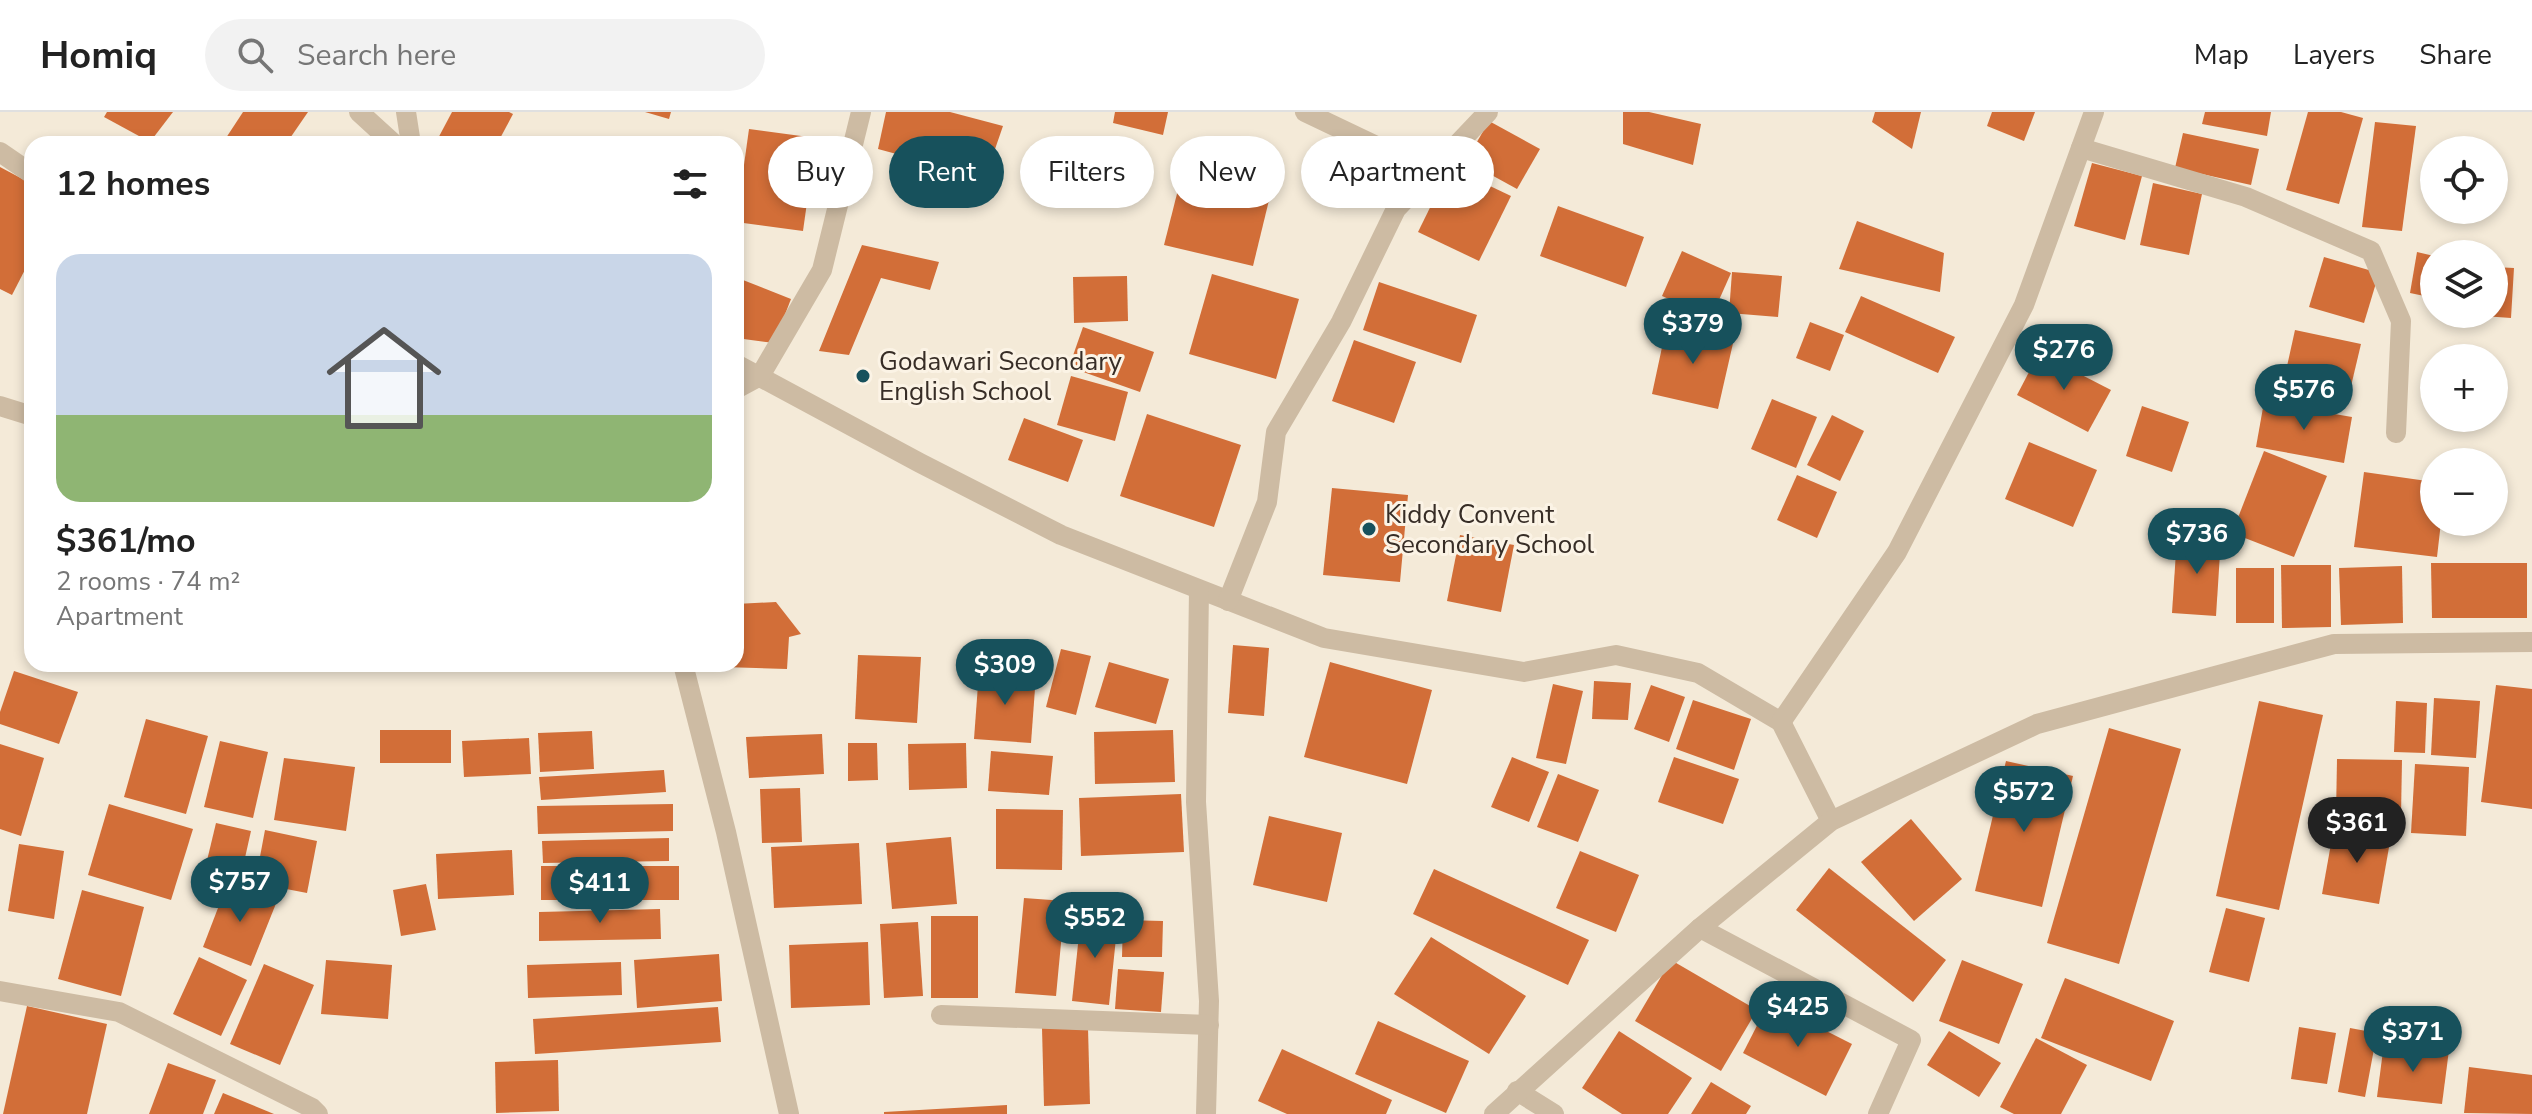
<!DOCTYPE html>
<meta charset="utf-8">
<style>
:root{--surface:#fff;--page:#f2f2f2;--text:#222;--muted:#767676;--line:#e0e0e0;--accent:#17515c}
body{margin:0;font-family:"Nunito Sans",sans-serif;background:var(--page);color:var(--text);height:100vh;display:flex;flex-direction:column;font-size:30px;white-space:nowrap}
*{box-sizing:border-box;margin:0}
p{font-size:26px;color:var(--muted)}
.icon{flex:none;width:44px;height:44px;fill:none;stroke:currentColor;stroke-width:2;stroke-linecap:round;stroke-linejoin:round}
.map{position:relative;flex:1;overflow:hidden}
.sheet{position:absolute;left:24px;top:24px;width:720px;height:536px;display:flex;flex-direction:column;background:var(--surface);border-radius:24px;box-shadow:0 4px 12px #0003}
.sheet>*{flex:none}
.hud{position:absolute;left:768px;top:24px;width:760px;height:72px;display:flex;gap:16px}
.fabs{position:absolute;left:2420px;top:24px;display:grid;gap:16px}
.fabs a{display:grid;place-items:center;width:88px;height:88px;border-radius:50%;background:var(--surface);box-shadow:0 4px 12px #0003;font-size:40px}
.price{position:absolute;translate:-50% -68px;padding:0 18px;border-radius:28px;background:var(--accent);color:#fff;font-size:26px;line-height:52px;filter:drop-shadow(0 2px 4px #0008)}
.price::after{content:'';position:absolute;left:50%;top:48px;width:24px;height:18px;margin-left:-12px;background:inherit;clip-path:polygon(0 0,100% 0,50% 100%)}
.price.active{background:#222;color:#fff}
ul{padding:0;list-style:none}
li{display:grid;align-content:center;gap:16px;height:424px;padding:0 32px}
li span{display:grid;place-items:center;height:248px;border-radius:24px;color:#555}
li>.icon{margin-inline-start:auto}
span .icon{width:144px;height:144px;fill:#fffc;stroke-width:1}
li b{font-size:34px}
h2{display:flex;justify-content:space-between;align-items:center;height:96px;padding:0 32px;font-size:34px}
.tag{padding:0 28px;border-radius:36px;background:var(--surface);box-shadow:0 4px 12px #0003;font-size:28px;line-height:72px}
.tag.active{background:var(--accent);color:#fff}
header{display:flex;align-items:center;gap:48px;box-sizing:border-box;height:112px;padding:0 40px;background:var(--surface);border-bottom:2px solid var(--line)}
header strong{font-size:38px}
nav{display:flex;gap:44px;margin-inline-start:auto;font-size:28px}
.search{width:560px;height:72px;background:var(--page);display:flex;align-items:center;gap:20px;box-sizing:border-box;padding:0 28px;border-radius:44px;color:var(--muted);font-size:30px}
.map>svg:first-child{display:block}
.building{fill:#d26e38}
.lines{fill:none;stroke-linecap:round;stroke-linejoin:round}
.minor{stroke:#cdbba3;stroke-width:20}
.poi-dot{fill:#17515c;stroke:#fbf3e5;stroke-width:3}
.labels{text-anchor:middle;dominant-baseline:central;stroke-width:6;stroke-linejoin:round;paint-order:stroke}
.poi-label{font-size:26px;fill:#372d26;stroke:#fbf3e5;text-anchor:start}
</style>
<header>
<strong>Homiq</strong>
<div class="search"><svg class="icon" aria-label="search" viewBox="0 0 24 24"><circle cx="10" cy="10" r="6"/><path d="M15 15l6 6"/></svg>Search here</div>
<nav><a>Map</a><a>Layers</a><a>Share</a></nav>
</header>
<div class="map">
<svg width="2532" height="1002" viewBox="0 0 2532 1002">
<rect width="100%" height="100%" fill="#f4ead8"/>
<g class="building">
<polygon points="107,0 173,0 150,30 104,5"/>
<polygon points="243,0 308,0 286,32 222,32"/>
<polygon points="452,0 509,0 513,2 497,32 435,32"/>
<polygon points="645,0 671,0 669,7"/>
<polygon points="886,0 950,0 1003,14 985,66 878,37"/>
<polygon points="1115,0 1168,0 1163,23 1113,11"/>
<polygon points="1623,0 1649,0 1701,12 1693,53 1623,32"/>
<polygon points="1875,0 1921,0 1912,37 1872,10"/>
<polygon points="1992,0 2035,0 2024,29 1987,14"/>
<polygon points="2205,0 2271,0 2267,24 2202,12"/>
<polygon points="2308,0 2341,0 2363,6 2339,92 2286,78"/>
<polygon points="1489,9 1540,37 1517,77 1466,49"/>
<polygon points="2375,10 2416,14 2402,119 2362,115"/>
<polygon points="749,17 816,26 803,119 736,110"/>
<polygon points="2183,21 2259,37 2251,73 2175,56"/>
<polygon points="2092,51 2142,64 2125,128 2074,114"/>
<polygon points="0,55 32,72 32,144 12,183 0,177"/>
<polygon points="1450,55 1511,84 1479,149 1418,120"/>
<polygon points="1183,58 1271,80 1253,154 1164,133"/>
<polygon points="2153,71 2202,82 2189,143 2140,133"/>
<polygon points="1558,94 1644,125 1626,175 1540,144"/>
<polygon points="1857,109 1944,141 1940,180 1839,157"/>
<polygon points="862,133 939,150 930,178 881,166 849,243 819,239"/>
<polygon points="1682,139 1731,161 1711,206 1662,184"/>
<polygon points="2417,140 2434,144 2434,186 2410,181"/>
<polygon points="736,145 744,148 736,171"/>
<polygon points="2324,145 2379,161 2364,211 2309,195"/>
<polygon points="2494,155 2514,156 2511,206 2483,204 2483,202 2494,202"/>
<polygon points="1732,160 1782,164 1778,205 1729,201"/>
<polygon points="1212,162 1299,187 1276,267 1189,242"/>
<polygon points="1127,164 1128,209 1074,211 1073,165"/>
<polygon points="743,168 791,187 774,231 736,226 736,184"/>
<polygon points="1379,170 1477,203 1461,251 1363,218"/>
<polygon points="1861,184 1955,225 1938,261 1845,220"/>
<polygon points="1810,210 1844,223 1830,259 1796,246"/>
<polygon points="1667,212 1734,227 1718,297 1652,282"/>
<polygon points="1083,215 1154,240 1140,280 1069,255"/>
<polygon points="2295,218 2361,232 2347,291 2282,277"/>
<polygon points="1354,228 1416,250 1394,311 1332,289"/>
<polygon points="2039,241 2111,278 2088,320 2017,283"/>
<polygon points="1071,264 1128,280 1115,329 1057,313"/>
<polygon points="1772,287 1817,305 1796,356 1751,337"/>
<polygon points="2264,290 2352,305 2344,351 2256,335"/>
<polygon points="2142,294 2189,310 2172,360 2126,344"/>
<polygon points="1147,302 1241,333 1214,415 1120,384"/>
<polygon points="1832,303 1864,319 1840,369 1807,353"/>
<polygon points="1024,306 1083,328 1068,370 1008,348"/>
<polygon points="2029,330 2097,358 2073,415 2005,387"/>
<polygon points="2264,339 2327,364 2294,445 2232,421"/>
<polygon points="2364,360 2434,370 2434,410 2441,410 2437,445 2354,435"/>
<polygon points="1797,363 1837,380 1817,426 1777,408"/>
<polygon points="1332,376 1408,383 1400,470 1323,463"/>
<polygon points="1460,423 1514,433 1501,500 1447,489"/>
<polygon points="2177,424 2221,426 2216,504 2172,501"/>
<polygon points="2431,451 2527,451 2527,506 2432,506"/>
<polygon points="2281,453 2331,453 2331,515 2282,516"/>
<polygon points="2402,454 2403,511 2341,513 2339,456"/>
<rect x="2236" y="456" width="38" height="55"/>
<polygon points="776,490 801,522 789,525 787,557 723,555 722,552 736,552 736,492"/>
<polygon points="1233,533 1269,536 1264,604 1228,601"/>
<polygon points="1061,537 1091,544 1076,603 1046,595"/>
<polygon points="858,543 921,545 917,611 855,607"/>
<polygon points="1109,550 1169,567 1156,612 1095,595"/>
<polygon points="1330,550 1432,578 1407,672 1304,645"/>
<polygon points="14,559 78,580 59,632 0,612 0,600"/>
<polygon points="979,559 1036,563 1031,631 974,627"/>
<polygon points="1594,569 1631,571 1628,608 1592,607"/>
<polygon points="1553,572 1583,579 1566,652 1536,646"/>
<polygon points="1651,573 1685,585 1669,630 1634,617"/>
<polygon points="2496,573 2532,577 2532,697 2481,690"/>
<polygon points="2434,586 2480,589 2476,646 2431,643"/>
<polygon points="1693,588 1751,607 1734,658 1676,637"/>
<polygon points="2259,589 2323,603 2279,798 2216,784"/>
<polygon points="2396,589 2427,591 2425,641 2394,640"/>
<polygon points="146,607 208,624 186,702 124,685"/>
<polygon points="2109,616 2181,637 2119,852 2047,831"/>
<rect x="380" y="618" width="71" height="33"/>
<polygon points="1173,618 1175,670 1095,672 1094,620"/>
<polygon points="592,619 594,657 540,660 538,621"/>
<polygon points="822,622 824,662 749,666 746,625"/>
<polygon points="529,626 531,662 464,665 462,629"/>
<polygon points="220,629 268,640 253,706 204,695"/>
<polygon points="848,631 877,631 878,668 848,669"/>
<polygon points="966,631 967,676 909,678 908,632"/>
<polygon points="0,632 44,646 21,724 0,717"/>
<polygon points="991,639 1053,644 1049,683 988,679"/>
<polygon points="1512,645 1549,660 1529,710 1491,695"/>
<polygon points="1674,645 1739,667 1723,712 1658,690"/>
<polygon points="284,646 355,655 346,719 274,708"/>
<polygon points="2337,647 2402,648 2401,704 2336,703"/>
<polygon points="2006,649 2073,664 2042,795 1975,779"/>
<polygon points="2415,652 2469,655 2466,724 2411,721"/>
<polygon points="664,658 666,680 541,688 539,665"/>
<polygon points="1558,662 1599,678 1578,730 1537,715"/>
<polygon points="800,676 802,730 762,731 760,677"/>
<polygon points="1181,682 1184,740 1081,744 1079,686"/>
<polygon points="109,692 193,717 171,788 88,763"/>
<polygon points="673,692 673,719 538,722 537,694"/>
<polygon points="996,697 1063,698 1062,758 996,757"/>
<polygon points="1269,704 1342,721 1327,790 1253,773"/>
<polygon points="1911,707 1962,767 1914,809 1861,750"/>
<polygon points="216,711 251,719 240,768 204,761"/>
<polygon points="2334,715 2391,724 2379,792 2322,782"/>
<polygon points="265,718 317,729 307,781 255,771"/>
<polygon points="951,725 957,792 892,797 886,731"/>
<polygon points="669,726 669,749 543,751 542,729"/>
<polygon points="859,731 862,792 774,796 771,735"/>
<polygon points="19,732 64,739 54,807 8,799"/>
<polygon points="512,738 514,783 438,787 436,742"/>
<polygon points="1580,739 1639,763 1616,820 1556,796"/>
<rect x="541" y="754" width="138" height="34"/>
<polygon points="1829,756 1946,848 1913,890 1796,798"/>
<polygon points="1434,757 1589,828 1568,873 1413,802"/>
<polygon points="228,770 277,789 251,854 203,835"/>
<polygon points="426,772 436,818 401,824 393,778"/>
<polygon points="82,778 144,795 121,884 58,867"/>
<polygon points="1024,786 1065,789 1056,884 1015,881"/>
<polygon points="2226,796 2265,806 2249,870 2209,860"/>
<polygon points="660,797 661,827 539,829 539,800"/>
<rect x="931" y="804" width="47" height="82"/>
<polygon points="1081,804 1118,807 1109,893 1072,889"/>
<polygon points="1123,808 1163,809 1162,845 1122,845"/>
<polygon points="918,810 923,884 884,886 880,812"/>
<polygon points="1431,825 1526,884 1489,942 1394,882"/>
<polygon points="868,830 870,893 791,896 789,833"/>
<polygon points="719,842 722,889 637,896 634,848"/>
<polygon points="199,845 247,868 221,924 173,902"/>
<polygon points="326,848 392,853 388,907 321,902"/>
<polygon points="1671,848 1757,898 1721,959 1635,909"/>
<polygon points="1962,848 2023,872 1999,932 1939,909"/>
<polygon points="621,850 622,883 528,886 527,853"/>
<polygon points="264,852 314,873 280,953 230,932"/>
<polygon points="1118,857 1164,860 1161,900 1115,897"/>
<polygon points="2065,866 2174,909 2151,969 2041,926"/>
<polygon points="1769,890 1852,932 1826,984 1743,941"/>
<polygon points="27,894 107,912 87,1002 3,1002"/>
<polygon points="718,895 721,930 535,942 533,907"/>
<polygon points="1378,909 1469,949 1446,1001 1355,962"/>
<polygon points="2299,915 2336,921 2327,972 2291,967"/>
<polygon points="1042,916 1088,916 1090,992 1044,994"/>
<polygon points="2350,916 2377,921 2365,985 2338,980"/>
<polygon points="1619,919 1692,966 1668,1002 1622,1002 1582,976"/>
<polygon points="1949,919 2001,951 1979,985 1927,953"/>
<polygon points="2036,926 2087,953 2061,1002 2014,1002 2000,995"/>
<polygon points="2384,931 2449,938 2442,992 2377,985"/>
<polygon points="1282,937 1392,988 1386,1002 1287,1002 1258,989"/>
<polygon points="558,948 559,999 496,1001 495,950"/>
<polygon points="168,951 216,968 203,1002 149,1002"/>
<polygon points="2469,955 2532,963 2532,1002 2464,1001"/>
<polygon points="1711,970 1751,994 1746,1002 1691,1002"/>
<polygon points="223,981 274,1002 214,1002"/>
<polygon points="1007,993 1007,1002 884,1002 884,1000"/>
</g>
<g class="lines">
<g class="minor">
<polyline points="359,0 394,32"/>
<polyline points="406,0 411,32"/>
<polyline points="1305,0 1431,60"/>
<polyline points="2081,36 2246,85 2371,139 2401,209 2396,321"/>
<polyline points="0,40 32,62"/>
<polyline points="736,252 920,351 1061,423 1324,526 1524,560 1616,543 1698,561 1781,610 1831,709"/>
<polyline points="736,277 760,264 822,158 861,0"/>
<polyline points="0,294 32,304"/>
<polyline points="1199,478 1196,690 1209,889 1206,1002"/>
<polyline points="1228,489 1267,390 1276,320 1341,210 1396,97 1488,0"/>
<polyline points="683,552 726,720 789,1002"/>
<polyline points="1781,610 1897,440 2024,193 2094,0"/>
<polyline points="1700,816 1911,928 1878,1002"/>
<polyline points="0,879 119,900 312,996 318,1002"/>
<polyline points="941,903 1209,913"/>
<polyline points="1517,979 1554,1002"/>
<polyline points="1494,1002 1700,816 1831,709 2037,612 2334,532 2532,530"/>
</g>
</g>
<g class="poi-dot">
<circle cx="863" cy="264" r="8"/>
<circle cx="1369" cy="417" r="8"/>
</g>
<g class="labels">
<g class="poi-label">
<text x="879" y="249">Godawari Secondary<tspan x="879" dy="30">English School</tspan></text>
<text x="1385" y="402">Kiddy Convent<tspan x="1385" dy="30">Secondary School</tspan></text>
</g>
</g>
</svg>
<div class="fabs">
<a><svg class="icon" aria-label="locate" viewBox="0 0 24 24"><circle cx="12" cy="12" r="6"/><path d="M12 2v4M12 18v4M2 12h4M18 12h4"/></svg></a>
<a><svg class="icon" aria-label="layers" viewBox="0 0 24 24"><path d="M12 4l9 5-9 5-9-5zM3 14l9 5 9-5"/></svg></a>
<a>+</a>
<a>−</a>
</div>
<b class="price" style="left:1693px;top:254px">$379</b>
<b class="price" style="left:2064px;top:280px">$276</b>
<b class="price" style="left:2304px;top:320px">$576</b>
<b class="price" style="left:2197px;top:464px">$736</b>
<b class="price" style="left:1005px;top:595px">$309</b>
<b class="price" style="left:2024px;top:722px">$572</b>
<b class="price active" style="left:2357px;top:753px">$361</b>
<b class="price" style="left:240px;top:812px">$757</b>
<b class="price" style="left:600px;top:813px">$411</b>
<b class="price" style="left:1095px;top:848px">$552</b>
<b class="price" style="left:1798px;top:937px">$425</b>
<b class="price" style="left:2413px;top:962px">$371</b>
<div class="hud">
<a class="tag">Buy</a>
<a class="tag active">Rent</a>
<a class="tag">Filters</a>
<a class="tag">New</a>
<a class="tag">Apartment</a>
</div>
<section class="sheet">
<h2>12 homes<svg class="icon" aria-label="filters" viewBox="0 0 24 24"><path d="M4 7h16M4 17h16"/><circle cx="9" cy="7" r="2"/><circle cx="15" cy="17" r="2"/></svg></h2>
<ul>
<li><span style="background:linear-gradient(#c9d6e8 65%,#8fb573 0)"><svg class="icon" aria-label="home" viewBox="0 0 24 24"><path d="M3 11l9-7 9 7M6 9v11h12V9"/></svg></span><div><b>$361/mo</b><p>2 rooms · 74 m²</p><p>Apartment</p></div></li>
</ul>
</section>
</div>
